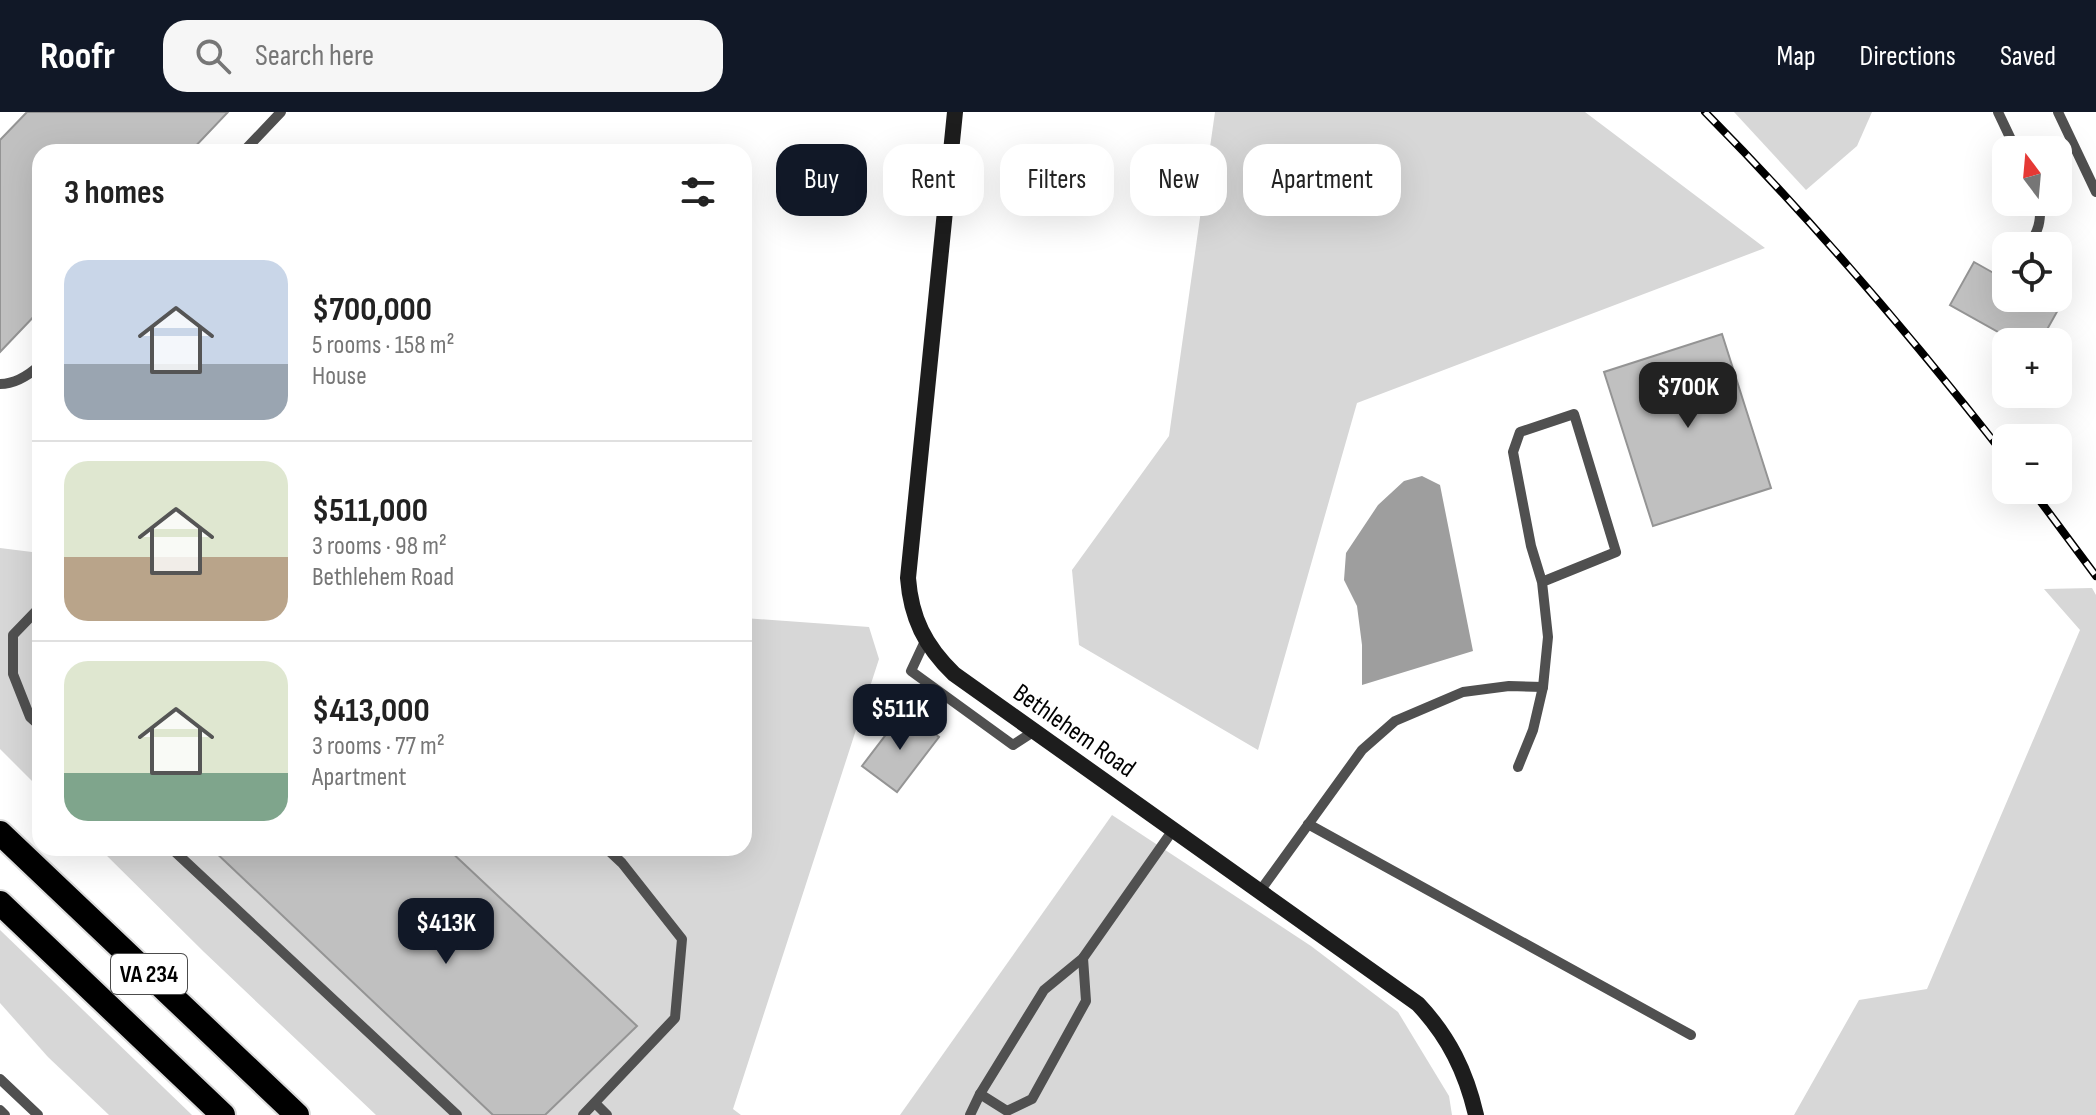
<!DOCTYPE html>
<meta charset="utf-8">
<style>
:root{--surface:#fff;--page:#f6f6f6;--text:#222;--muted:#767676;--line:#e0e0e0;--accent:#111827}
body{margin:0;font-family:"Sofia Sans Condensed",sans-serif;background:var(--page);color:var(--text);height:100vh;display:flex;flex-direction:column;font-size:30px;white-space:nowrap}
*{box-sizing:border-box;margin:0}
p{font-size:26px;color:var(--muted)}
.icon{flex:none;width:44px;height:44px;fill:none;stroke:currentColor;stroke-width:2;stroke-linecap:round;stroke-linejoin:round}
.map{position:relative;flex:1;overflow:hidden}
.side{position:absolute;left:32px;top:32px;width:720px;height:712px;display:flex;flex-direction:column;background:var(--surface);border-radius:24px;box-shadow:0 8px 32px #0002}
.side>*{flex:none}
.top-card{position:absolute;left:776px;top:32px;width:760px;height:72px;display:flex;gap:16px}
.needle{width:52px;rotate:344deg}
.buttons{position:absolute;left:1992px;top:24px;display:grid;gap:16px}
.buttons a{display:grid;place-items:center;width:80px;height:80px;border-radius:16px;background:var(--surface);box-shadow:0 8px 32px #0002;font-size:40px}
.price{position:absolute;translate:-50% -68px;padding:0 18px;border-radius:16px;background:var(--accent);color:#fff;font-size:26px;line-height:52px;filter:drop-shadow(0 2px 4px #0008)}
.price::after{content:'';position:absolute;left:50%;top:48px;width:24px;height:18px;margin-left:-12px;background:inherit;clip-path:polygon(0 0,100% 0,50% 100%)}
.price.on{background:#222;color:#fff}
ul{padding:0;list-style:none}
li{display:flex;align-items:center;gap:24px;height:200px;padding:0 32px}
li+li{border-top:2px solid var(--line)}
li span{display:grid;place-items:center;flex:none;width:224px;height:160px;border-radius:24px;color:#555}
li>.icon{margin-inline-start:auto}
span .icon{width:96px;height:96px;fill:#fffc;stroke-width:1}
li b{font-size:34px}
h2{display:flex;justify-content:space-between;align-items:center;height:96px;padding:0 32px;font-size:34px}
.chip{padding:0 28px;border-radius:24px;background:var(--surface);box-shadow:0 8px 32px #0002;font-size:28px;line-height:72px}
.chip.on{background:var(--accent);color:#fff}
header{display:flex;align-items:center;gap:48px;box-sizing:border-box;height:112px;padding:0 40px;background:var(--accent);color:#fff}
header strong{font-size:38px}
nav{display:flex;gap:44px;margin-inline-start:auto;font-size:28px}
.search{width:560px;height:72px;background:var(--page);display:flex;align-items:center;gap:20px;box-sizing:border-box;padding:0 28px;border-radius:24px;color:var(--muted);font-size:30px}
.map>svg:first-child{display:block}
.green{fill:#d7d7d7}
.water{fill:#9e9e9e}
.building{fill:#c0c0c0;stroke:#949494;stroke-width:2}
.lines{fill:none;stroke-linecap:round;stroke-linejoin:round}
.highway-casing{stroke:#dbdbdb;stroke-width:28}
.lane{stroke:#505050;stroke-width:10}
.secondary{stroke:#1d1d1d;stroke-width:16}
.highway{stroke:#000;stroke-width:24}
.rail-casing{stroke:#000;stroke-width:8}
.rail{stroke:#fff;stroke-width:5;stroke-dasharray:15;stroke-linecap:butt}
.labels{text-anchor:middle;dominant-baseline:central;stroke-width:7;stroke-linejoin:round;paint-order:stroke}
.shield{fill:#fff;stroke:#4c4c4c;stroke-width:2}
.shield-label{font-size:24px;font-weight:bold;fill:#000}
.street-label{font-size:26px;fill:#000;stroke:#fff}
</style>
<header>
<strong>Roofr</strong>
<div class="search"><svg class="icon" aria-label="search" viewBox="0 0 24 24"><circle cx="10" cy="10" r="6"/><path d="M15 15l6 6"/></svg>Search here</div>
<nav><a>Map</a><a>Directions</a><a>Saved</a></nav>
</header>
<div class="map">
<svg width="2096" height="1003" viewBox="0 0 2096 1003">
<rect width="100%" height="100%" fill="#fff"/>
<g class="green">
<polygon points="1215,0 1585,0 1765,136 1357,291 1258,638 1079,533 1072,458 1169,324"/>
<polygon points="1734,0 1872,0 1857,34 1806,78"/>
<polygon points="0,436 40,441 40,677 0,637"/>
<polygon points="2092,476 2096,483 2096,1003 1794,1003 1859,888 1927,877 2080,518 2044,477"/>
<polygon points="744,506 869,515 879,547 733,997 741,1003 376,1003 204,840 99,736 744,736"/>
<polygon points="1112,703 1311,834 1398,900 1449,984 1452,1003 900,1003"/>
<polygon points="0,818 192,1003 109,1003 48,945 0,891"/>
</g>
<polygon class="water" points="1422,364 1440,373 1473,539 1362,573 1362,533 1357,494 1344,468 1346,441 1378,393 1404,369"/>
<g class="building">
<polygon points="27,0 228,0 190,40 40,40 40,198 0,240 0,28"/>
<polygon points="1974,150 2006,168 2006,186 2037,186 2058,198 2040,230 2016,230 1950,193"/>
<polygon points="1722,222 1771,376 1653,414 1604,260"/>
<polygon points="904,599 939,625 897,680 862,654"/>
<polygon points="211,736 447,736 637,914 545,1003 493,1003"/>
</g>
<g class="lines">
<defs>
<g id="highway">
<polyline points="0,721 297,1003"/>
<polyline points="0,791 223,1003"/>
</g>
</defs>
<use href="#highway" class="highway-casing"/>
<g class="lane">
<polyline points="1998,0 2016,38"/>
<polyline points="2058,0 2096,80"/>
<polyline points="243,40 281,0"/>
<path d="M2028 134C2039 119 2041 109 2040 90"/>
<path d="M0 272C15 272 29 263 40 253"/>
<polyline points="40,495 13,523 13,562 30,605 40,614"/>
<polyline points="925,529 911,559 1013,633 1033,620"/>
<polyline points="1518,655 1533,618 1543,575 1548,525 1542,470 1531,434 1513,340 1520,320 1574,302 1616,440 1542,470"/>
<polyline points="1308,712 1691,923"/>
<polyline points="171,736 457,1003"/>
<polyline points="1260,779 1362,638 1395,609 1463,580 1509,574 1543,575"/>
<polyline points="0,967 38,1003"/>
<polyline points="980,982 1007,999 1032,987 1086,889 1083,846"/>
<polyline points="595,991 607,1003"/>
<polyline points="0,998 5,1003"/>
<polyline points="583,1003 675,906 682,827 622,751 606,736"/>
<polyline points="970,1003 980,982 1044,878 1083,846 1173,718"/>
</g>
<path class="secondary" d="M955 0 908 466C911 506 925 534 954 562L1418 892C1449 925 1466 960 1476 1003"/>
<use href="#highway" class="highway"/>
<defs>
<g id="rail">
<path d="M1705 0C1812 108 1912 225 2006 345"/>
<polyline points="2032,378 2096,464"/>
</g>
</defs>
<use href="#rail" class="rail-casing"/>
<use href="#rail" class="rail"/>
</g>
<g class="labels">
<rect class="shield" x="111" y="842" width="76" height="40" rx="6"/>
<g class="shield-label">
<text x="149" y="862">VA 234</text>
</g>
<g class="street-label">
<text transform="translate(1074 619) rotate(35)">Bethlehem Road</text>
</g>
</g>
</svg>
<div class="buttons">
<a><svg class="needle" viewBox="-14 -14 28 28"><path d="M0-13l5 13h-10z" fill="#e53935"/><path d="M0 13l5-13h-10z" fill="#767676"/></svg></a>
<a><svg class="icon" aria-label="locate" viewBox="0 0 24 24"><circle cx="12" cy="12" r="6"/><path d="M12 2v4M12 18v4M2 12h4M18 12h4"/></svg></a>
<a>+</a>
<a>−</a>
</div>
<b class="price on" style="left:1688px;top:318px">$700K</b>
<b class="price" style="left:900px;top:640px">$511K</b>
<b class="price" style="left:446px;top:854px">$413K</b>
<div class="top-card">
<a class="chip on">Buy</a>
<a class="chip">Rent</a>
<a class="chip">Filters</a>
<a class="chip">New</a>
<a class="chip">Apartment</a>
</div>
<section class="side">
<h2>3 homes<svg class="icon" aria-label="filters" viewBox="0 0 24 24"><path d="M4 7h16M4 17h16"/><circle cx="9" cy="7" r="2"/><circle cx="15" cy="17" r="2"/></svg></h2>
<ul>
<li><span style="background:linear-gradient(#c9d6e8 65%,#9aa5b1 0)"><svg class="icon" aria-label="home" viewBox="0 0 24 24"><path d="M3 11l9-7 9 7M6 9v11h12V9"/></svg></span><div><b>$700,000</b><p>5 rooms · 158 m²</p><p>House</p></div></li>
<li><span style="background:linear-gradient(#dfe7d0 60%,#b9a48a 0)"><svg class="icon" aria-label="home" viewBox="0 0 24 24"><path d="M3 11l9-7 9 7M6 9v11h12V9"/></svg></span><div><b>$511,000</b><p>3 rooms · 98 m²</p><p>Bethlehem Road</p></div></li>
<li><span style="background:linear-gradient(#dfe7d0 70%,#7fa58c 0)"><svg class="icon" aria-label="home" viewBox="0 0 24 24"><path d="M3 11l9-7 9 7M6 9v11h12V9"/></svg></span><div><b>$413,000</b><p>3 rooms · 77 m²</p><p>Apartment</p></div></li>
</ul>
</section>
</div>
